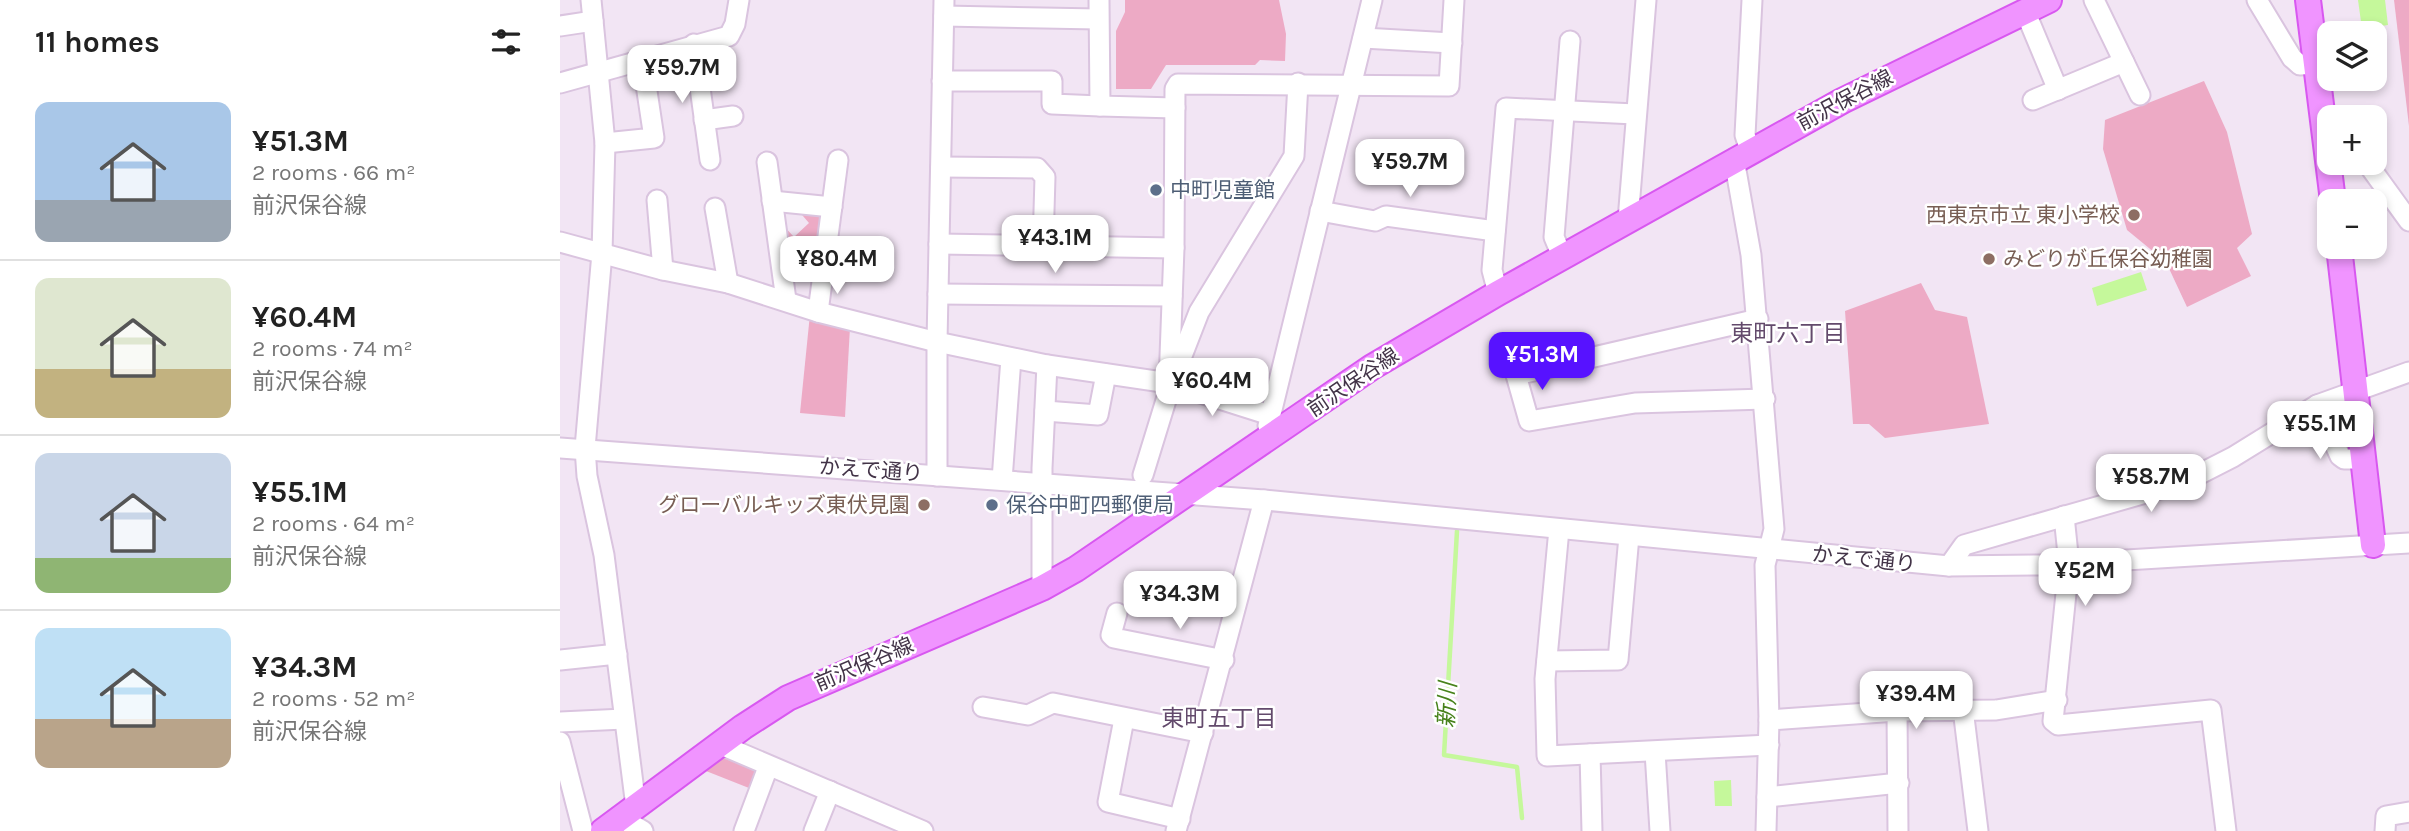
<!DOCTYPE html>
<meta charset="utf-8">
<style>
:root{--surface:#fff;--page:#f2f2f2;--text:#222;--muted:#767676;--line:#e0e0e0;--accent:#5712ff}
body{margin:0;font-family:Karla,"Noto Sans JP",sans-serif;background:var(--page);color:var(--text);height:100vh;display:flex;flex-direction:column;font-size:26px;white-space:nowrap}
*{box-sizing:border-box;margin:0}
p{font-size:23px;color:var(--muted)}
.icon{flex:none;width:38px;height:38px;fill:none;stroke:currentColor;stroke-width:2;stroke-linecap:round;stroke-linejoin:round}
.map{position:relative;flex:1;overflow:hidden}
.drawer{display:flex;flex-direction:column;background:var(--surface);width:560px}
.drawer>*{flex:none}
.fabs{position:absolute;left:1757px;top:21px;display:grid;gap:14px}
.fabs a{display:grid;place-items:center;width:70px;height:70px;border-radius:14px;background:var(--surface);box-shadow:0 4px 10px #0003;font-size:35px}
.price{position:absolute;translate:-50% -60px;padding:0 16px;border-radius:14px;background:#fff;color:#222;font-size:23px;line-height:46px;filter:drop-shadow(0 2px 4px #0008)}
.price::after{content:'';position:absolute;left:50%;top:42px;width:21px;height:16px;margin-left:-10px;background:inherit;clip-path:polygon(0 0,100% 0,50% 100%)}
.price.active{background:var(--accent);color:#fff}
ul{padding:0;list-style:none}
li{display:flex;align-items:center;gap:21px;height:175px;padding:0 35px}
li+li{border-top:2px solid var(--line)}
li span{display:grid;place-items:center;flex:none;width:196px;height:140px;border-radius:14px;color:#555}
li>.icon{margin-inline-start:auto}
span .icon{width:84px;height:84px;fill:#fffc;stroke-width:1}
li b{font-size:30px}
h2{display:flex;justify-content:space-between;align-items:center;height:84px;padding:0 35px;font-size:30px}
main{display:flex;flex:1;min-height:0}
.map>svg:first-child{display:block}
.green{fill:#edaac5}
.water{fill:#c5f89b}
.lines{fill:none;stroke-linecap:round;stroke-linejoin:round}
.stream{stroke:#c5f89b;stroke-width:4.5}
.minor-casing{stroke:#dac4df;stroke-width:23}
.major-casing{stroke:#d858f0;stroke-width:28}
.minor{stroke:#fff;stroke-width:19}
.major{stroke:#f094ff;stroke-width:24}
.service-dot{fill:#5c6f8a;stroke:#fff;stroke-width:2.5}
.education-dot{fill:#8d6e63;stroke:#fff;stroke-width:2.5}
.labels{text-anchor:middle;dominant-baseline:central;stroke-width:5;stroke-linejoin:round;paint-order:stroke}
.street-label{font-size:21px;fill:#433448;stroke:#fff}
.service-label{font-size:21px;fill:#4e5e75;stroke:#fff;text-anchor:start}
.education-label{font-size:21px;fill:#785e54;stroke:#fff;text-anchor:end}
.neighbourhood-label{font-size:23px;fill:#634a6c;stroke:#fff}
.water-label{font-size:23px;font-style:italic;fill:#48821c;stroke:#fff}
</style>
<main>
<section class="drawer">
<h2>11 homes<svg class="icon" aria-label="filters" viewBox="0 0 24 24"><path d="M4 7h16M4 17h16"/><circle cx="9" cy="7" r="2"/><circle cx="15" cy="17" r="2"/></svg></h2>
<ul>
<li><span style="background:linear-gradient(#a9c7e8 70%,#9aa5b1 0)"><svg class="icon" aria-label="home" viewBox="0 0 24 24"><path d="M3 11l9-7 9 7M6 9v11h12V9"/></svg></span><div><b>¥51.3M</b><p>2 rooms · 66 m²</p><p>前沢保谷線</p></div></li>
<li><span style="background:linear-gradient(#dfe7d0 65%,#c2b280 0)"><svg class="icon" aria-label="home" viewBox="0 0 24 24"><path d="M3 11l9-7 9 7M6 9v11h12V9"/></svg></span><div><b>¥60.4M</b><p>2 rooms · 74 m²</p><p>前沢保谷線</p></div></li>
<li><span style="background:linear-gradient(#c9d6e8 75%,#8fb573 0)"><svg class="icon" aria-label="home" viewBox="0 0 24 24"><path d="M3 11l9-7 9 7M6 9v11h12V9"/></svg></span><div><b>¥55.1M</b><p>2 rooms · 64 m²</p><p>前沢保谷線</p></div></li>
<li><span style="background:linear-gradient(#bfe0f5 65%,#b9a48a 0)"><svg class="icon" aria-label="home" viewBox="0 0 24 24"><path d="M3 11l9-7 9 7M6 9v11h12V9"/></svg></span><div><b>¥34.3M</b><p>2 rooms · 52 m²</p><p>前沢保谷線</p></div></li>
</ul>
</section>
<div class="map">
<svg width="1849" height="831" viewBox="0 0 1849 831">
<rect width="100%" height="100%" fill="#f2e5f4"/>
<g class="green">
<polygon points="565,0 719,0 726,34 725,61 700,60 695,65 606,65 591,89 556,89 556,31 565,12"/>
<polygon points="1834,0 1849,0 1849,126"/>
<polygon points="1644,81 1667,132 1692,234 1677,248 1691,276 1627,307 1606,262 1567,230 1543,149 1545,120"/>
<polygon points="237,209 257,211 263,217 259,259 226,257 221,223 234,237 249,223"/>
<polygon points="1361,283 1375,310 1407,317 1429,424 1325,438 1309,424 1293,424 1285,311"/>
<polygon points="250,314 290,327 285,417 240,413"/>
<polygon points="167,755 198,768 194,790 146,771"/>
</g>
<g class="water">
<polygon points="1798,0 1825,0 1828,25 1802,29"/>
<polygon points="1581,272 1587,290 1537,306 1532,288"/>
<polygon points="1171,780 1172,806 1155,806 1154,781"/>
</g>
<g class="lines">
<polyline class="stream" points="897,531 884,755 957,767 962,818"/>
<defs>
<g id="minor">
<polyline points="31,0 45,143 42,253 25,448 27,476 44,555 76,807"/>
<polyline points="539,0 540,106 615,108"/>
<polyline points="1534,0 1580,95"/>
<polyline points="1697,0 1732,58 1740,65 1756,64"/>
<polyline points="1465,11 1498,90"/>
<polyline points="384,16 538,19"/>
<polyline points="0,26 33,21"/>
<polyline points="803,38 892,43"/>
<polyline points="134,44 150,160"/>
<polyline points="382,81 492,81 492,104 540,106"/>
<polyline points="0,83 169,36 175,24 179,0"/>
<polyline points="1473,100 1564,62"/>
<polyline points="144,120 173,116"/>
<polyline points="45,143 94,138 82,58"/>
<polyline points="1190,150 1185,135 1192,0"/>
<polyline points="1174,159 1191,255 1214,529 1205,565 1209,720 1206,831"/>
<polyline points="207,162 226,300"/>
<polyline points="1807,163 1849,221"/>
<polyline points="381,167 477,168 485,177 483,245"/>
<polyline points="97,200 103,270"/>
<polyline points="212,201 272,207"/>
<polyline points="155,208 168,283"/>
<polyline points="760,211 815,221 826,216 935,231"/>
<polyline points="1068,220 1086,0"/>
<polyline points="0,242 103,270 168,283 258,312 377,342 487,365 609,383 710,415"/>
<polyline points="379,244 614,248"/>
<polyline points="1002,256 994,237 1010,41"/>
<polyline points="938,293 932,270 946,108 1075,114"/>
<polyline points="378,294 612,296"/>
<polyline points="258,312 278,160"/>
<polyline points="1198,319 956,375 969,421 1075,403 1205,399"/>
<polyline points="609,383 614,248 615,89 618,84 889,86 894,0"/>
<polyline points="1757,405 1780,456 1784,459 1804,459"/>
<polyline points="485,411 538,415 546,374"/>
<polyline points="708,426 812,0"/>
<polyline points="0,448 704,500 1389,566 1483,565 1849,543"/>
<polyline points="583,475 611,384 639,312 734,156 738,83"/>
<polyline points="377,476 377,342 384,0"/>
<polyline points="442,480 451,358"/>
<polyline points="1504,516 1509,564 1493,721 1498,725 1651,710 1666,831"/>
<polyline points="999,529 985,679 987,756 1209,745"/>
<polyline points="1389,566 1404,545 1624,482 1673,457 1757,405 1849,372"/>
<polyline points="482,588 482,468 487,365"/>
<polyline points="557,613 551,635 554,638 664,660"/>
<polyline points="0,660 57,654"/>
<polyline points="987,661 1058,660 1069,536"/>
<polyline points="423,707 468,715 493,703 643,733"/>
<polyline points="1403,709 1418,831"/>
<polyline points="1337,711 1338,831"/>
<polyline points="564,719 548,802 620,819"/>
<polyline points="1209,720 1337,711 1436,710 1497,700"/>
<polyline points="0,722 64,719"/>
<polyline points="0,742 23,831"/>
<polyline points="159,744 363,831"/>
<polyline points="1095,752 1100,831"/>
<polyline points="1030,754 1032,831"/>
<polyline points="1207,797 1339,783"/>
<polyline points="61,818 83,831"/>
<polyline points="184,831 208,767"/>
<polyline points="254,831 270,791"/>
<polyline points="616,831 704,500"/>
<polyline points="1825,831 1826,816 1849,812"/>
</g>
<g id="major">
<polyline points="1748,0 1773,201"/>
<polyline points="1779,247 1813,545"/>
<polyline points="43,831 183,727 228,698 482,588 516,569 812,367 938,293 1282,101 1489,0"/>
</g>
</defs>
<use href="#minor" class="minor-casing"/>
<use href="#major" class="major-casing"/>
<use href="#minor" class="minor"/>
<use href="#major" class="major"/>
</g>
<g class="service-dot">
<circle cx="596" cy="190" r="7"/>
<circle cx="432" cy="505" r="7"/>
</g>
<g class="education-dot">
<circle cx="1574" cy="215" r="7"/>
<circle cx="1429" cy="259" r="7"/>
<circle cx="364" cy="505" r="7"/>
</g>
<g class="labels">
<g class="street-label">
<text transform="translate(1285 100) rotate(-28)">前沢保谷線</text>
<text transform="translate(793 382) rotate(-34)">前沢保谷線</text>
<text transform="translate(311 470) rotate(4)">かえで通り</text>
<text transform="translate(1304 559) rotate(6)">かえで通り</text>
<text transform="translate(304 664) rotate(-23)">前沢保谷線</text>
</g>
<g class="service-label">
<text x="610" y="190">中町児童館</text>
<text x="446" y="505">保谷中町四郵便局</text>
</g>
<g class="education-label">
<text x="1560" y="215">西東京市立 東小学校</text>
<text x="1443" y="259" text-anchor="start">みどりが丘保谷幼稚園</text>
<text x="350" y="505">グローバルキッズ東伏見園</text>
</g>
<g class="neighbourhood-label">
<text x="1228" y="333">東町六丁目</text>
<text x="659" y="718">東町五丁目</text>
</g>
<g class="water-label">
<text transform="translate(887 705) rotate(-87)">新川</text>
</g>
</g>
</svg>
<div class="fabs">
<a><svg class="icon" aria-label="layers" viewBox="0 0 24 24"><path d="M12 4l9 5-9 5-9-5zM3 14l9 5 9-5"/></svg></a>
<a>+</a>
<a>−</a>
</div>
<b class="price" style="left:122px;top:105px">¥59.7M</b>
<b class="price" style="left:850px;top:199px">¥59.7M</b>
<b class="price" style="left:495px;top:275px">¥43.1M</b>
<b class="price" style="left:277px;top:296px">¥80.4M</b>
<b class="price active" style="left:982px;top:392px">¥51.3M</b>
<b class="price" style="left:652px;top:418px">¥60.4M</b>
<b class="price" style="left:1760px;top:461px">¥55.1M</b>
<b class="price" style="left:1591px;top:514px">¥58.7M</b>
<b class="price" style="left:1525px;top:608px">¥52M</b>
<b class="price" style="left:620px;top:631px">¥34.3M</b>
<b class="price" style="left:1356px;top:731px">¥39.4M</b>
</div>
</main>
